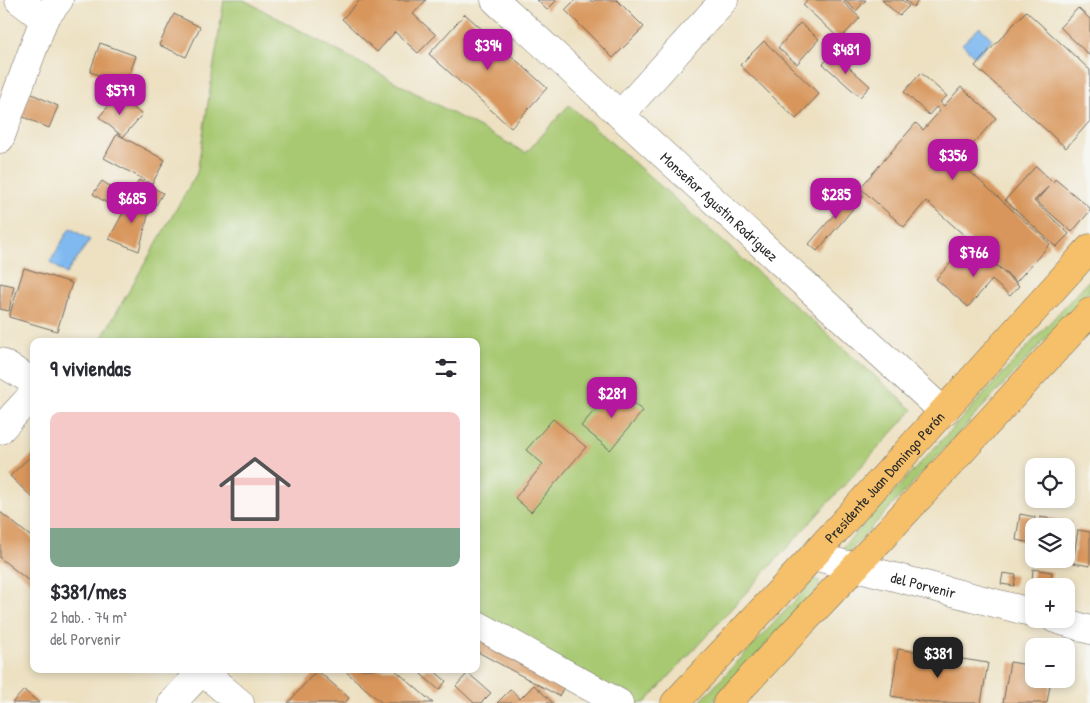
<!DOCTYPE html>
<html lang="es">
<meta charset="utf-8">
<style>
:root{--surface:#fff;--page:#f7f7f7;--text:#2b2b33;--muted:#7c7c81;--line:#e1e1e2;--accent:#b5179e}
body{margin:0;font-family:"Patrick Hand",sans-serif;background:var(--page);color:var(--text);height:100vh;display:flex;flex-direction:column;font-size:19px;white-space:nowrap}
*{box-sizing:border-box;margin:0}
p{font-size:16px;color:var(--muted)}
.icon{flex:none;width:28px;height:28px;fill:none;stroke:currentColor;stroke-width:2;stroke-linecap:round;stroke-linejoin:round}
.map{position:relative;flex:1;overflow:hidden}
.sheet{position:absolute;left:30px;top:338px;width:450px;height:335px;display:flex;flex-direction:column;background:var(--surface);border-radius:10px;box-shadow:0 2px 8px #0003}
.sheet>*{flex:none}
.buttons{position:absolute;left:1025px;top:458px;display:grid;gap:10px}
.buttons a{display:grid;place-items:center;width:50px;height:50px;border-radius:10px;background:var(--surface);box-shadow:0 2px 8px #0003;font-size:25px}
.price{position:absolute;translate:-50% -42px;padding:0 11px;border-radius:10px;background:var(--accent);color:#fff;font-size:16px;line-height:32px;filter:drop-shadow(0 1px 2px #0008)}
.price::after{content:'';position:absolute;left:50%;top:30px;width:15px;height:11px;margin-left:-8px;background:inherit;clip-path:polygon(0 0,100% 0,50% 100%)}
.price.on{background:#222;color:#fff}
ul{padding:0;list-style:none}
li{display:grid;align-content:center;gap:10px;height:265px;padding:0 20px}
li+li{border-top:1px solid var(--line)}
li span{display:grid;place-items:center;height:155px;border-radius:10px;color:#555}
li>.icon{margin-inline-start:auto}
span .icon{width:90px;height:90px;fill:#fffc;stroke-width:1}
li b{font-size:21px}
h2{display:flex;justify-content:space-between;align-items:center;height:60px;padding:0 20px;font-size:21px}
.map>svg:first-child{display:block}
.green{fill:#a8c972;stroke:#6a7a4e}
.water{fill:#7fb9f0;stroke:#55728e}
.building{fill:#d8965b}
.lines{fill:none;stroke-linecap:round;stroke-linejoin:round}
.street-casing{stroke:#6f6b60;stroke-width:29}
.primary-casing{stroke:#6f6b60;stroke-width:29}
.street{stroke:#fff;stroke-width:28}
.primary{stroke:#f6c06b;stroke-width:28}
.labels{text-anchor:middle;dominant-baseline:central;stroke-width:4.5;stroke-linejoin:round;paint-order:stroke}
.street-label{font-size:15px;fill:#2b2b2b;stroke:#f6f6f2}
</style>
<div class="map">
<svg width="1090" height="703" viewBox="0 0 1090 703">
<rect width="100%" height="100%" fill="#f6f6f2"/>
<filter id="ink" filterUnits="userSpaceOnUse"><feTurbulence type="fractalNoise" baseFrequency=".02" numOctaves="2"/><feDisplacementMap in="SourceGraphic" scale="10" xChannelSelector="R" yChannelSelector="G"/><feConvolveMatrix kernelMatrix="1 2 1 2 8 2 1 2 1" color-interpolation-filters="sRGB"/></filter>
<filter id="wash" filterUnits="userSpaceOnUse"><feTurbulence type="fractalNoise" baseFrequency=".0096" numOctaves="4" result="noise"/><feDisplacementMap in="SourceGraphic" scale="20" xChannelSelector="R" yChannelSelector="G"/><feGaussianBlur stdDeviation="1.12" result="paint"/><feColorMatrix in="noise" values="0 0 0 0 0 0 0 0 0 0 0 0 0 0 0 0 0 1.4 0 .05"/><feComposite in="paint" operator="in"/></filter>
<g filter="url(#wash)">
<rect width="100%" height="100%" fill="#ede1c2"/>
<g class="green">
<polygon points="224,0 244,0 526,153 569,105 913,410 645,703 636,703 476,613 476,341 100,341 197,173"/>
<polygon points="1090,279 1090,291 850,551 848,553 843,551 844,546"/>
<polygon points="815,579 820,581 819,587 712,703 699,703"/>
</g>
<g class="water">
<polygon points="980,27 992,39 975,57 962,44"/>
<polygon points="70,228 90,240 66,274 50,262"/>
</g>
<g id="blocks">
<g class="building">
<polygon points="360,0 426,0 413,14 436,35 418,53 395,32 377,52 342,19"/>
<polygon points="537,0 557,0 547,10"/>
<polygon points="575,0 590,0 592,2 594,0 617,0 644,27 613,58 565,10"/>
<polygon points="807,0 841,0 860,18 840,39 803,5"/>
<polygon points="844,0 866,0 856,11"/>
<polygon points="882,0 902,0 909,6 899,16"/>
<polygon points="905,0 919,0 913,7"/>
<polygon points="1078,8 1090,19 1090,56 1060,27"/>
<polygon points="1026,11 1090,70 1090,121 1066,148 975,66"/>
<polygon points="174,14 200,27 186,57 159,45"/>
<polygon points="465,14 547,88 511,128 429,54"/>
<polygon points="800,23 819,39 797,64 778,48"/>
<polygon points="764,41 819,94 796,119 740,65"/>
<polygon points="100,43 136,56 126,84 90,72"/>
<polygon points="833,53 870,86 860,97 823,64"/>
<polygon points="921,73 947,96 940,102 944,106 961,87 996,118 958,161 1050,244 1016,282 926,201 904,227 860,188 916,123 923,130 940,111 936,107 929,115 904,92"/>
<polygon points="30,93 58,106 49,128 21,116"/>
<polygon points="118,95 142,115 123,137 99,117"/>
<polygon points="117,134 165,160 152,184 104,158"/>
<polygon points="1036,166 1053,182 1055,179 1090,208 1090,211 1072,232 1036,201 1049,186 1034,201 1069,234 1056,247 1005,200"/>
<polygon points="139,180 163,193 156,205 132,192"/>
<polygon points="102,181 125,196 116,209 93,194"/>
<polygon points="856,189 864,196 817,251 809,244"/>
<polygon points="132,196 151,204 139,251 109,239"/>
<polygon points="980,251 1019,286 1010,296 992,280 968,307 936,279 961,252 971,261"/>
<polygon points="24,268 72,283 57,331 9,317"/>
<polygon points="0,283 14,286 9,311 0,309"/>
<polygon points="614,388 643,411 610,450 581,426"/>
<polygon points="553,419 586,447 531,512 515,498 543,464 526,450"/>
<polygon points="34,453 34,499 10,476"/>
<polygon points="0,512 34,539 34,585 0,558"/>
<polygon points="1020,514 1035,517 1031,543 1016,540"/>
<polygon points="1040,517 1072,522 1068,544 1066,544 1066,526 1039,526"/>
<polygon points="1078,530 1090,532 1090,566 1073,563"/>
<polygon points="1046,559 1067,559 1066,563"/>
<polygon points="1033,569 1052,572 1050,584 1032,581"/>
<polygon points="1003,573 1016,575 1014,586 1001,584"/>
<polygon points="476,627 569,678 559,696 476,651"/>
<polygon points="898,649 988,663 981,703 933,703 891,696"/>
<polygon points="1010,662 1034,666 1034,679 1051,679 1047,703 1003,703"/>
<polygon points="343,669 394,669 433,703 382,703"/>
<polygon points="426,669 432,669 446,681 439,690 421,674"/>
<polygon points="317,670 349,698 345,703 288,703"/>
<polygon points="468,673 491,693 481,703 474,703 456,686"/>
<polygon points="534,685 553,703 497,703 511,689 520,699"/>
<polygon points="24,690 39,703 12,703"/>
</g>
</g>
</g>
<g filter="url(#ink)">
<use href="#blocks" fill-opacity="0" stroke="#6f6b60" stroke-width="1"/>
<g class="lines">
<defs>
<g id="street">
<polyline points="19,0 44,19"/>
<path id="s1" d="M495 0 944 412"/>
<polyline points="620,115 724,0"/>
<polyline points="0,139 44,19 59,0"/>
<polyline points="0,362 34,382"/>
<polyline points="0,430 34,393"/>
<path id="s2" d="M813 556 1034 613"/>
<polyline points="1055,619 1090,630"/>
<polyline points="476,624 619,703"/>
<polyline points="202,671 240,703"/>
<polyline points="172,703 204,669"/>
</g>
<g id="primary">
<path id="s3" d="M675 703 813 556 1090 248"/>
<polyline points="727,703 856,566 1090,312"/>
</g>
</defs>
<use href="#street" class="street-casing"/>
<use href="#primary" class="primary-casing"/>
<use href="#street" class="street"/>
<use href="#primary" class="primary"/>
</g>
</g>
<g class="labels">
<g class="street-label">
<text stroke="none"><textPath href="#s1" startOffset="305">Monseñor Agustin Rodriguez</textPath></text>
<text stroke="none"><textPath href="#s3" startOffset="308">Presidente Juan Domingo Perón</textPath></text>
<text stroke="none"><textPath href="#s2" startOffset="114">del Porvenir</textPath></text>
</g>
</g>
</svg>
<div class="buttons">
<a><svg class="icon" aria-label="locate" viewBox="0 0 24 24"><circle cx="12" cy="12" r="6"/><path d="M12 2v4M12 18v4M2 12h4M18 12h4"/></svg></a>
<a><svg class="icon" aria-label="layers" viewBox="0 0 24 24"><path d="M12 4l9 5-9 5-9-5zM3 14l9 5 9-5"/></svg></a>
<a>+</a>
<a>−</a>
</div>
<b class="price" style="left:488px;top:71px">$394</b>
<b class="price" style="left:846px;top:75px">$481</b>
<b class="price" style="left:120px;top:116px">$579</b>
<b class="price" style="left:953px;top:181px">$356</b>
<b class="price" style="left:836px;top:220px">$285</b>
<b class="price" style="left:132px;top:224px">$685</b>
<b class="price" style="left:974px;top:278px">$766</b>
<b class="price" style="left:612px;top:419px">$281</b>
<b class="price on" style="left:938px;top:679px">$381</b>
<section class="sheet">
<h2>9 viviendas<svg class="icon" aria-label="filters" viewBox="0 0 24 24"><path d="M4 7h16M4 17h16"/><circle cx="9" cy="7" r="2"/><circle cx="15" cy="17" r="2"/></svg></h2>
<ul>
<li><span style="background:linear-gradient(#f6c9c9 75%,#7fa58c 0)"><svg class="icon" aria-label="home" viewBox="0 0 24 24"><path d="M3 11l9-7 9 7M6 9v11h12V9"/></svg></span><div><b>$381/mes</b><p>2 hab. · 74 m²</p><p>del Porvenir</p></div></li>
</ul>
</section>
</div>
